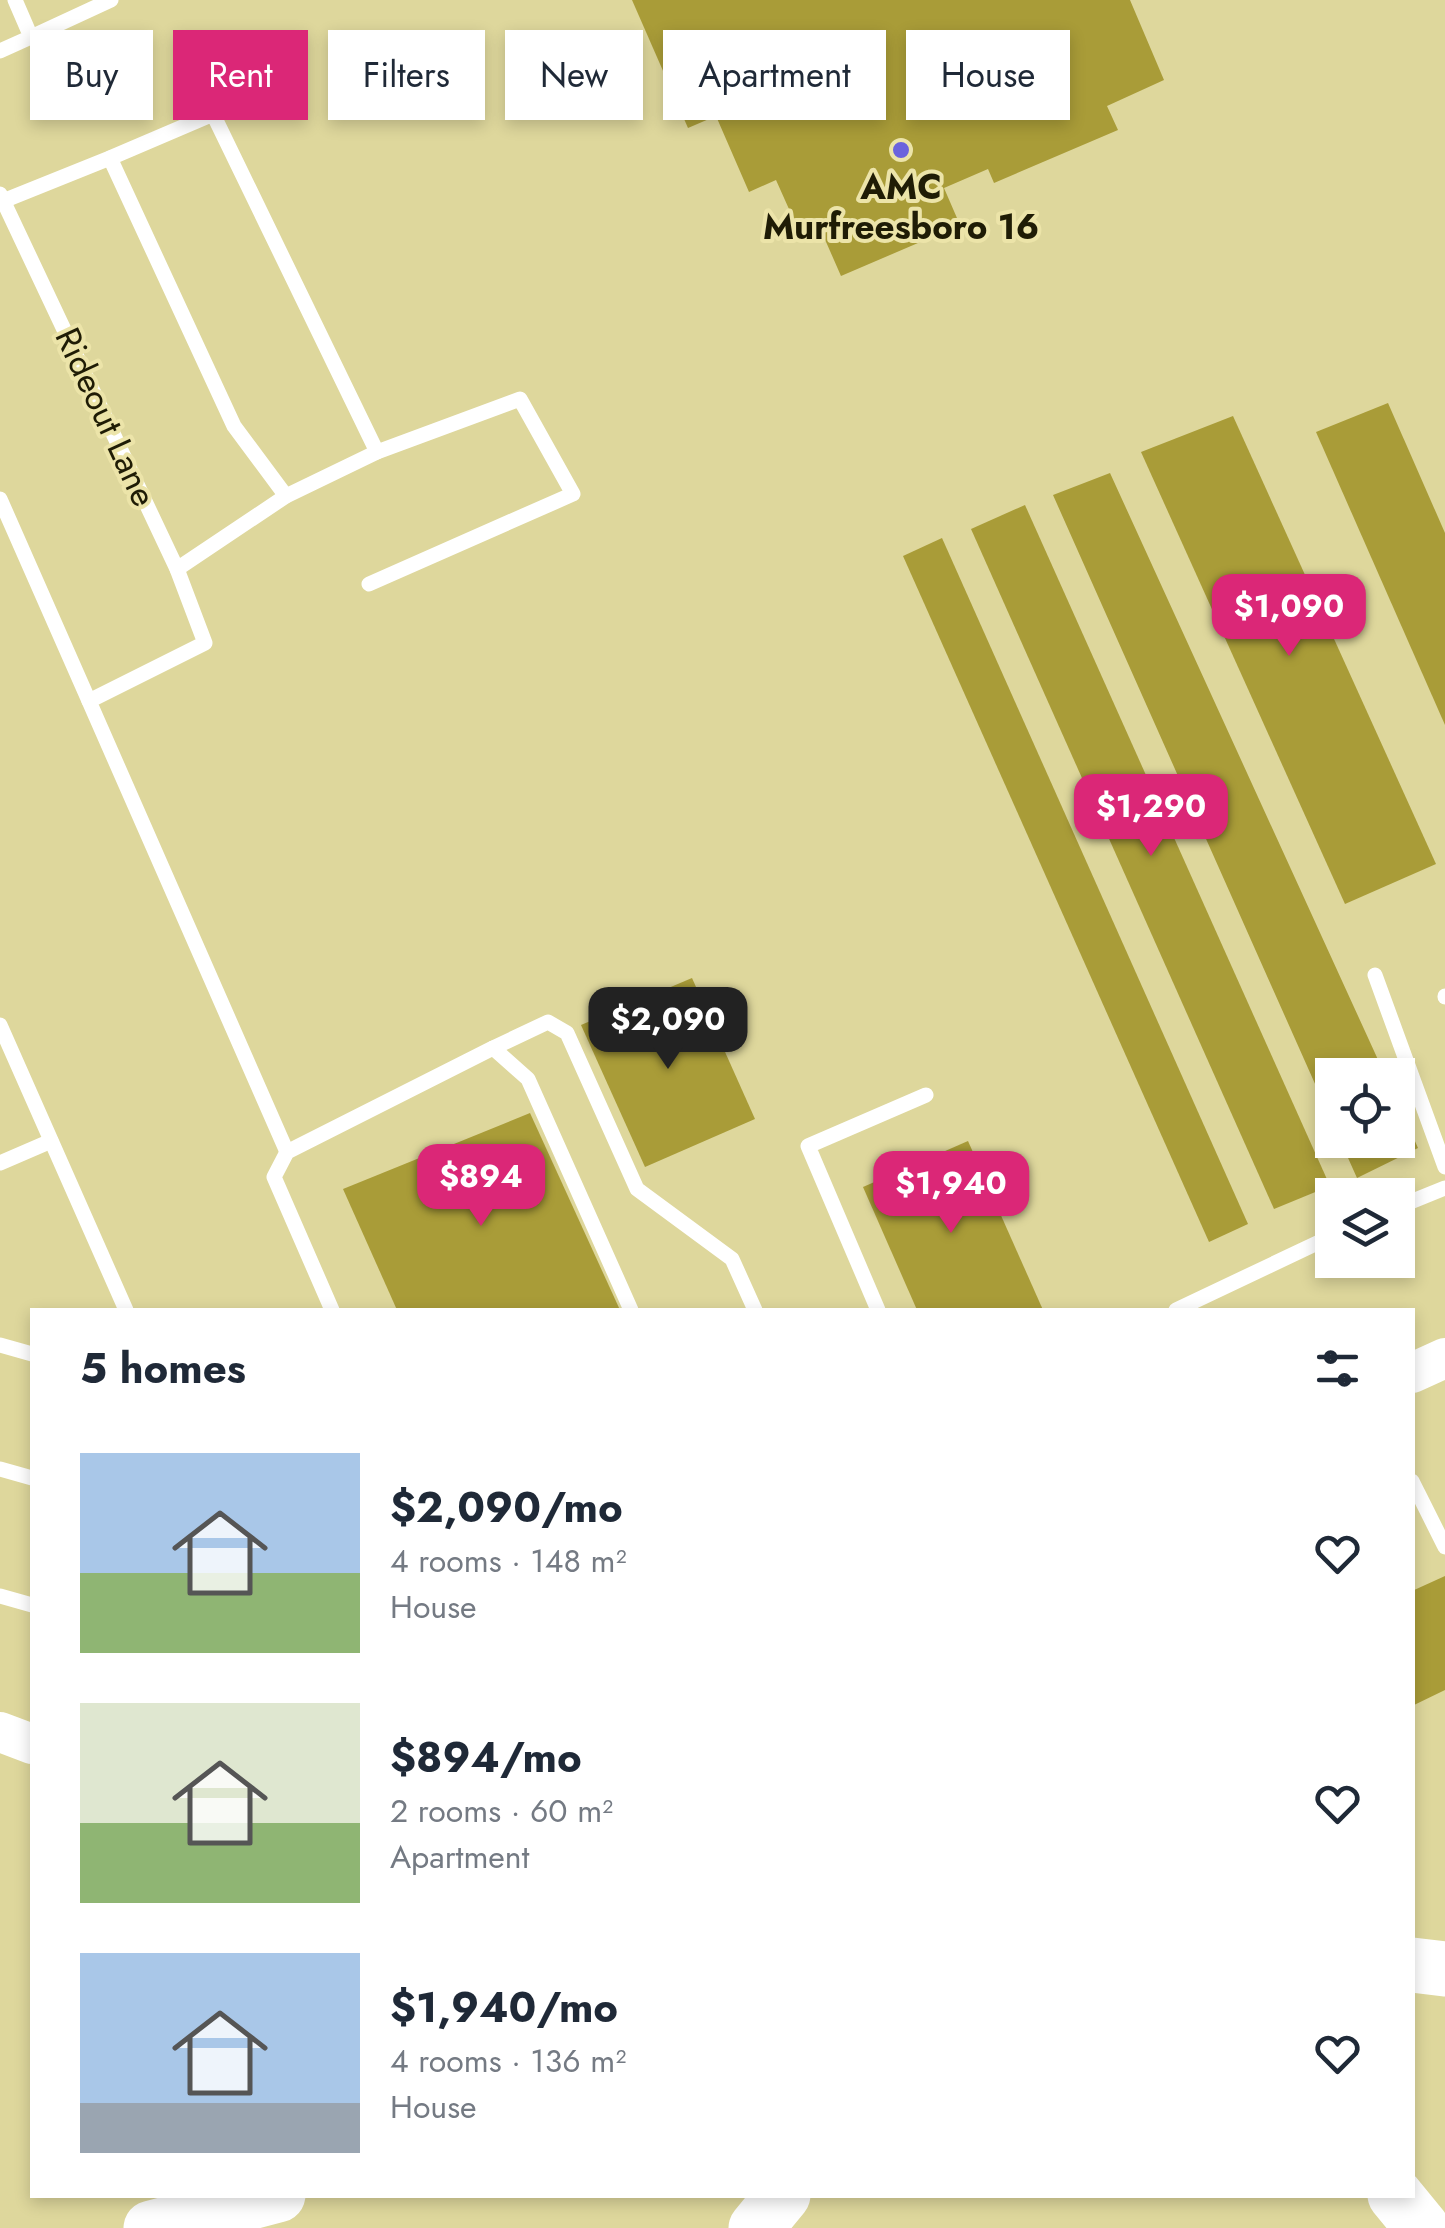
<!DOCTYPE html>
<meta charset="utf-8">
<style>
:root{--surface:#fff;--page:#f6f6f7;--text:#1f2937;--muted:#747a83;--accent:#db2777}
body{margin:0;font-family:Jost,sans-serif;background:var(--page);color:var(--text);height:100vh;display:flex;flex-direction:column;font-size:38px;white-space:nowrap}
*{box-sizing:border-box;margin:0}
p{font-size:32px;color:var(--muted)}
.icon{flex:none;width:55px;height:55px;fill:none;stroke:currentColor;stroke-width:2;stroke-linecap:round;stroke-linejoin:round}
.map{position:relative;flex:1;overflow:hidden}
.panel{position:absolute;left:30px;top:1308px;width:1385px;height:890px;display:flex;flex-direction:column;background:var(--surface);border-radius:0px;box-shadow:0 5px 15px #0003}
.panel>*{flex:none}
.banner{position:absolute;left:30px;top:30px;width:1385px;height:90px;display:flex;gap:20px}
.buttons{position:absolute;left:1315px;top:1058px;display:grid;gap:20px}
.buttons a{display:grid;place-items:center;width:100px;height:100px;border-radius:0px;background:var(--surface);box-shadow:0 5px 15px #0003;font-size:50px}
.price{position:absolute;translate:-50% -85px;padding:0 22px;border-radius:20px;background:var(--accent);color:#fff;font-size:32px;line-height:65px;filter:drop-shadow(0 2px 5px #0008)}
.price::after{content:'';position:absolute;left:50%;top:60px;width:30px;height:22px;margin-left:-15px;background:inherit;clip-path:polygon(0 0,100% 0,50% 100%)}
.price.current{background:#222;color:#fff}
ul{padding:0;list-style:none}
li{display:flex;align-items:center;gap:30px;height:250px;padding:0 50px}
li span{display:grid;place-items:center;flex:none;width:280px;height:200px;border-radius:0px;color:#555}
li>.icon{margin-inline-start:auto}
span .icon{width:120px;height:120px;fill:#fffc;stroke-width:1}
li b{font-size:42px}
h2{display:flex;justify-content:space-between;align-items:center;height:120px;padding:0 50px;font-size:42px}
.chip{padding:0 35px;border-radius:0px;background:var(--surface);box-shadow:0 5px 15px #0003;font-size:35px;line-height:90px}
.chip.current{background:var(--accent);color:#fff}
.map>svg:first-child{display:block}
.building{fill:#a99c38}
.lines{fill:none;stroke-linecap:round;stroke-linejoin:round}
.service{stroke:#fff;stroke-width:15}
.tertiary{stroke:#fff;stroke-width:40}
.motorway{stroke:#fff;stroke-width:55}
.poi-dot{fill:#6b63dd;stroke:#ece4a9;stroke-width:4}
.labels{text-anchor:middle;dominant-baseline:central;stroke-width:8;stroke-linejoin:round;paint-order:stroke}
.poi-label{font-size:35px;font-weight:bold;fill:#1f1c05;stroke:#ece4a9}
.street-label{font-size:35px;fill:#1f1c05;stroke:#ece4a9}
</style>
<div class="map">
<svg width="1445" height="2228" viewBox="0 0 1445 2228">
<rect width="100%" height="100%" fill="#ded79c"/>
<g class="building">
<polygon points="632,0 1130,0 1164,80 1107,106 1118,130 994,183 988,169 944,188 960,225 841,276 816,219 797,227 776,180 749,192 716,116 688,128"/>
<polygon points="1388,403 1445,533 1445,725 1316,432"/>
<polygon points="1233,416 1436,864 1345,904 1141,452"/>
<polygon points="1110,473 1385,1075 1332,1075 1332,1122 1053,495"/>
<polygon points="1025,505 1330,1186 1274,1209 971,529"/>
<polygon points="942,538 1248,1224 1209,1242 903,556"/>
<polygon points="692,978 755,1119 645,1167 581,1025"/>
<polygon points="1398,1103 1418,1148 1357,1178 1340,1140 1398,1140"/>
<polygon points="530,1113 620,1310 397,1310 343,1189"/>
<polygon points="968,1141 1043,1310 917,1310 863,1187"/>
<polygon points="1445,1576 1445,1690 1412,1706 1412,1591"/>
</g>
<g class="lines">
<g class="service">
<polyline points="31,37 111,0"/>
<polyline points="0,51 31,37 15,0"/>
<polyline points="0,194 177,569 205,643 89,701 287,1152"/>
<polyline points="3,201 110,158"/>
<polyline points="286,496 234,426 110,158 213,114 377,452"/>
<polyline points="0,499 89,701"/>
<polyline points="177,569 286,496 377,452 520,399 573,494 369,584"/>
<polyline points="1375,975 1445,1167"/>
<polyline points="1445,996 1445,997"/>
<polyline points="0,1025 126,1310"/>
<polyline points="493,1048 548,1022 567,1033 637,1189 732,1259 755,1310"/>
<polyline points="0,1163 51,1141"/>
<polyline points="1398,1207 1445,1188"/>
<polyline points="332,1310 274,1177 287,1152 493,1048 528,1079 631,1310"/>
<polyline points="878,1310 808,1146 926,1095"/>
<polyline points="1176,1310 1332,1236"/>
<polyline points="0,1345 32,1354"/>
<polyline points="0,1469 32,1478"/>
<polyline points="1412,1481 1445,1547"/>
<polyline points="0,1596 32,1605"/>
</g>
<g class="tertiary">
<polyline points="1412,1373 1445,1358"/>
<polyline points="0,1732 32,1744"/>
</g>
<g class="motorway">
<polyline points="1412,1965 1445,1969"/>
<polyline points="1395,2195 1422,2228"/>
<polyline points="151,2228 278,2195"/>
<polyline points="756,2228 783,2195"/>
</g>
</g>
<circle class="poi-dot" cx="901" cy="150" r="10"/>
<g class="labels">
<g class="poi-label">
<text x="901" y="187">AMC<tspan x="901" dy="40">Murfreesboro 16</tspan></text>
</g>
<g class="street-label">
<text transform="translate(106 417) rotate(65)">Rideout Lane</text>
</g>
</g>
</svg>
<div class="buttons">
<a><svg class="icon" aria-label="locate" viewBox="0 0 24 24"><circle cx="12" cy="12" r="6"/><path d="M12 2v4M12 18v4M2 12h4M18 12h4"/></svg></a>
<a><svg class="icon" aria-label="layers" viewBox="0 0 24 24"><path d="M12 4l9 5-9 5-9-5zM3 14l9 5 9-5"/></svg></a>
</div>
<b class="price" style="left:1289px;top:659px">$1,090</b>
<b class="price" style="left:1151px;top:859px">$1,290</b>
<b class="price current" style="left:668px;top:1072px">$2,090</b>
<b class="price" style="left:481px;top:1229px">$894</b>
<b class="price" style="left:951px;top:1236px">$1,940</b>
<div class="banner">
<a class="chip">Buy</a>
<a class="chip current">Rent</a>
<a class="chip">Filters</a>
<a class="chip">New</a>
<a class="chip">Apartment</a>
<a class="chip">House</a>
</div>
<section class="panel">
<h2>5 homes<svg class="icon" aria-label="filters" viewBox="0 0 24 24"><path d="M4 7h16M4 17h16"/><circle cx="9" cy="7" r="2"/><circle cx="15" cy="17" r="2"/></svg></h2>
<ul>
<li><span style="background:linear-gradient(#a9c7e8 60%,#8fb573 0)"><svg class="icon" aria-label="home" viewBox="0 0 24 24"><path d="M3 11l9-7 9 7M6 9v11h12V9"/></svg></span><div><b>$2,090/mo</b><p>4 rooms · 148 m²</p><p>House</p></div><svg class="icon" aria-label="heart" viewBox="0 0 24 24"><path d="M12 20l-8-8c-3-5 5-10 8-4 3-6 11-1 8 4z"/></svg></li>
<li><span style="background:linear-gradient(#dfe7d0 60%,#8fb573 0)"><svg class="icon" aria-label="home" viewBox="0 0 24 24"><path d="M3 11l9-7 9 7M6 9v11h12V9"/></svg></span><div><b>$894/mo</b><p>2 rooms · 60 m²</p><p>Apartment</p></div><svg class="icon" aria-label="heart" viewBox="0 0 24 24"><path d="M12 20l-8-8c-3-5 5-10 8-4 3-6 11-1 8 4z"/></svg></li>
<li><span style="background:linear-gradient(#a9c7e8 75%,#9aa5b1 0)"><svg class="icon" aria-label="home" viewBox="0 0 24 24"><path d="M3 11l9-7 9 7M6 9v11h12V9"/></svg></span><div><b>$1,940/mo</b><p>4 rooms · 136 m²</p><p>House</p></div><svg class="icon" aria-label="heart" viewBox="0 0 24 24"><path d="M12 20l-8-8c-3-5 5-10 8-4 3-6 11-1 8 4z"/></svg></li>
</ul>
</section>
</div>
